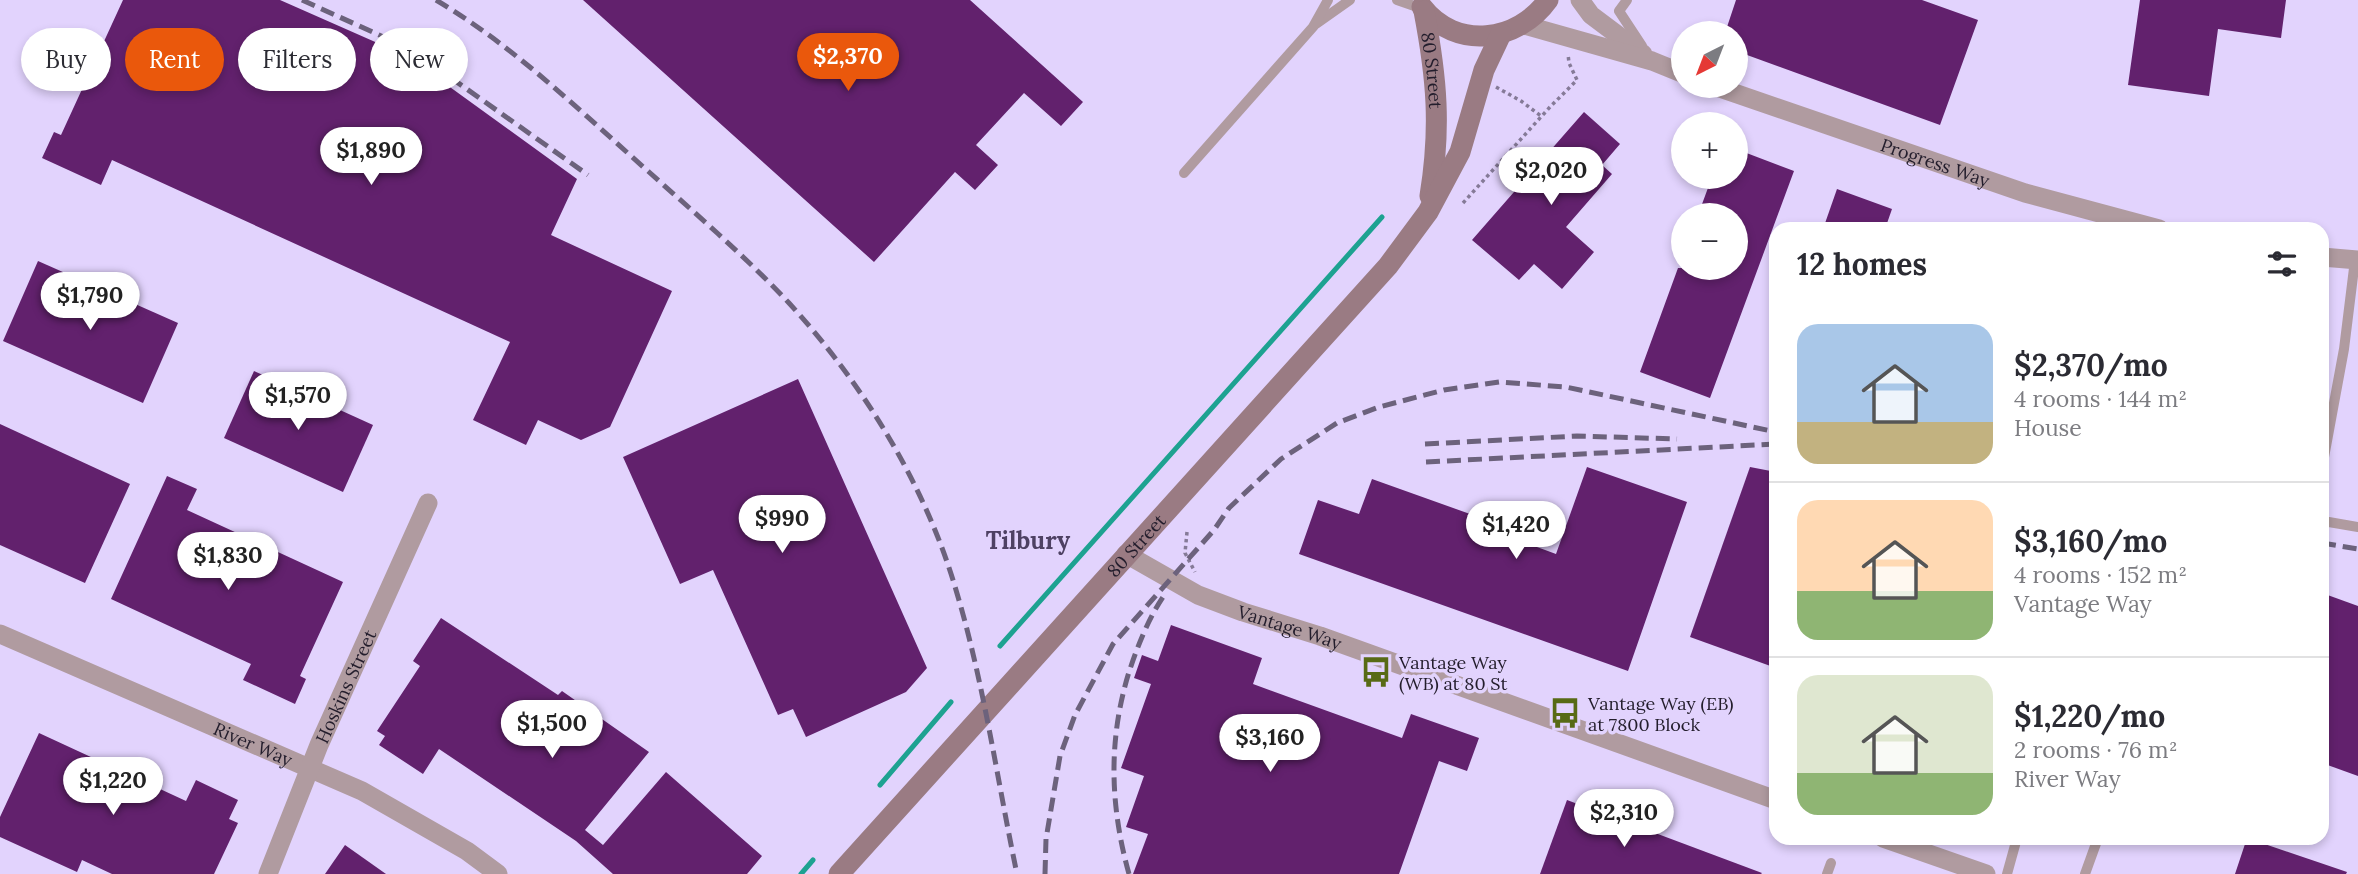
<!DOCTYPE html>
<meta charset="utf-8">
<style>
:root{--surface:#fff;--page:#f7f7f7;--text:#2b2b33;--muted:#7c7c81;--line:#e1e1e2;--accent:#ea580c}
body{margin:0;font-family:Lora,serif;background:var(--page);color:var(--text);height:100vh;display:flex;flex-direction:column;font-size:26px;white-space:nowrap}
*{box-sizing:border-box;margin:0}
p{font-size:23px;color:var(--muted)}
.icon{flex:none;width:38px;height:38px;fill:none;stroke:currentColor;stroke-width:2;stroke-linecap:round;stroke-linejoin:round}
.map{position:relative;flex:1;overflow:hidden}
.drawer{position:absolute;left:1769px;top:222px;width:560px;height:623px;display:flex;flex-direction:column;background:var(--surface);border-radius:21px;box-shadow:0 4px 10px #0003}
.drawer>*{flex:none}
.banner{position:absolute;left:21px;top:28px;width:665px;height:63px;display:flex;gap:14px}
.needle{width:46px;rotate:222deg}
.tools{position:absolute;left:1671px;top:21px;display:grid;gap:14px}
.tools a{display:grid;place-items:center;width:77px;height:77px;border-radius:50%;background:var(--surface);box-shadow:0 4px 10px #0003;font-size:35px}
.price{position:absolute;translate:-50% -60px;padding:0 16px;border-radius:24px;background:#fff;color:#222;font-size:23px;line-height:46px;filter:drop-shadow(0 2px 4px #0008)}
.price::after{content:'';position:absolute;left:50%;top:42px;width:21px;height:16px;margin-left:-10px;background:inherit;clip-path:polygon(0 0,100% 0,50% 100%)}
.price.active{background:var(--accent);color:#fff}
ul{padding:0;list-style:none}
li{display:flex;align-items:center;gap:21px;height:175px;padding:0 28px}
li+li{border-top:2px solid var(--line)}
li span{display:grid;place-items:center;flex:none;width:196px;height:140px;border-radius:21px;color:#555}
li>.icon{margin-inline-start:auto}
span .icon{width:84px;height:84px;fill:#fffc;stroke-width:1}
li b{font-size:30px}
h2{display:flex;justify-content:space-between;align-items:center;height:84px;padding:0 28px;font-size:30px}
.tag{padding:0 24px;border-radius:32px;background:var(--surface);box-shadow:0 4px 10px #0003;font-size:24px;line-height:63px}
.tag.active{background:var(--accent);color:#fff}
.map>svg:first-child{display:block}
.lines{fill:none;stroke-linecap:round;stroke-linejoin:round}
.stream{stroke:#1da291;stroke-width:5}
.building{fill:#62216d}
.path{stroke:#857a97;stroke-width:3.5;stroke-dasharray:3.5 3.5;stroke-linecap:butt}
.lane{stroke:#b09ba0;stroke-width:10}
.street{stroke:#b09ba0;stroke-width:19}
.secondary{stroke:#9a7b83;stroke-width:21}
.rail{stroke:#6c627c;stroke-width:5;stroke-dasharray:14 7;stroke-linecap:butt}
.labels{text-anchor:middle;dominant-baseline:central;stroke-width:7;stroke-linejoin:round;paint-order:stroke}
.street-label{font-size:18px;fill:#231d2c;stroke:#e2d3fd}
.poi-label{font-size:18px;fill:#231d2c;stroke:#e2d3fd;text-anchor:start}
.district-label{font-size:24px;font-weight:bold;fill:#4e4163;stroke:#e2d3fd}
</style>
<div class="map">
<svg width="2358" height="874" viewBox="0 0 2358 874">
<rect width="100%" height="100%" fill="#e2d3fd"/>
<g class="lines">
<g class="stream">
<polyline points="1000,646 1382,217"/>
<polyline points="880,785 951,702"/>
<polyline points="801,874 813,860"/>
</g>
</g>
<g class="building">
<polygon points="123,0 280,0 407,56 577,179 551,235 672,291 610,427 581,440 538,420 526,445 473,420 510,342 112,160 101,185 42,158 54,132 61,135"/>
<polygon points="583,0 970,0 1083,102 1061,126 1024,93 976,145 998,165 975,190 955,172 874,262"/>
<polygon points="1736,0 1922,0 1978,20 1940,125 1736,51 1736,33 1725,33"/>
<polygon points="2140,0 2286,0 2281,38 2218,29 2209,96 2128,85"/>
<polygon points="1584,112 1620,144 1602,165 1612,174 1566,227 1594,252 1562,289 1534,264 1519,280 1472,240"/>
<polygon points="1736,149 1794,171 1710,398 1640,372 1678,268 1736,268 1736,215 1698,215 1712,177 1736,177"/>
<polygon points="1837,189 1892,209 1885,229 1823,229"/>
<polygon points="38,261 178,323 143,403 3,341"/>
<polygon points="254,371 373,425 343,492 224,438"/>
<polygon points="798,379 927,668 906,692 806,737 793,709 778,715 713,570 680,584 623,457"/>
<polygon points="0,424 130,484 85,583 0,545"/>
<polygon points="1587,467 1687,502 1628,671 1299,554 1318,500 1359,514 1372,479 1526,534 1523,542 1556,554"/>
<polygon points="1750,467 1776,472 1776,668 1690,637"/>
<polygon points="167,476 197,489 187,510 343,582 300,676 306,679 295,704 243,680 251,664 111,599"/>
<polygon points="2322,593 2358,606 2358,776 2322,763"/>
<polygon points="441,618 558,695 562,691 649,752 585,830 603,845 666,772 762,856 747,874 613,874 576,841 439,749 423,774 379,745 385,736 377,731 420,666 413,661"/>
<polygon points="1171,625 1262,658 1253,684 1402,738 1411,714 1479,738 1467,771 1439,761 1399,874 1133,874 1148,834 1126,827 1144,776 1121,768 1151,684 1134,678 1142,655 1158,661"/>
<polygon points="39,733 186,801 196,780 238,800 229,819 238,823 214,874 112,874 82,860 77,872 0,837 0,817"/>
<polygon points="1567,800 1762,873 1761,874 1540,874"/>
<polygon points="2247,838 2347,872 2346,874 2235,874"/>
<polygon points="345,845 386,874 325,874"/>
</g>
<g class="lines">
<g class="path">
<polyline points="1496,87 1521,101 1541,116"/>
<polyline points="1463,203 1550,107 1577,80 1569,63 1568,54"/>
<polyline points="1187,532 1185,553 1195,572"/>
</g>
<g class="lane">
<polyline points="1397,0 1423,9"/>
<polyline points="1627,0 1619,11 1642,46"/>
<polyline points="1316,24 1350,0"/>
<polyline points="1184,173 1313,27 1328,0"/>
<polyline points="2322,468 2344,349 2355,260"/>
<polyline points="2322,518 2323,521 2358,527"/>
<polyline points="1827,874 1831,863"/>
<polyline points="2007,874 2017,838"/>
<polyline points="2085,874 2098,838"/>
</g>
<g class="street">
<polyline points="1580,0 1591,15 1643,54"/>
<polyline points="1524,25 1652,61 1684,74"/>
<path id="s1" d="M1714 86 2025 193 2159 229"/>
<polyline points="2322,257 2358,260"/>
<path id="s2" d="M1126 554 1198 595 1243 612 1320 636 1776 800"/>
<path id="s3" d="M0 634 362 791 467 851 498 874"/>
<polyline points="1883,838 1986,874"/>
<path id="s4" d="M268 874 319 745 428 503"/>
</g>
<g class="secondary">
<path d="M1422 7C1456 51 1518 42 1548 0"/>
<path id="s5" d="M1424 11C1437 79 1441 128 1430 196"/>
<path id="s6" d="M839 874 1388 266 1428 212 1460 152 1484 70 1501 34"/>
</g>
<g class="rail">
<polyline points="302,0 399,44 423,58 588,175"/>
<path d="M436 0C515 47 580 111 649 172 696 214 746 257 789 303 863 384 925 484 956 590 984 683 997 779 1017 874"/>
<polyline points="1425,444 1577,436 1677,439"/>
<polyline points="1426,462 1776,444"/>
<polyline points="2322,543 2358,549"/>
<polyline points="1045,874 1046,839 1060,756 1075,715 1113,644 1214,530 1229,508 1281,459 1337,423 1379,407 1444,390 1499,382 1566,387 1776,432"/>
<path d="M1129 874C1110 806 1108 740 1129 672 1138 645 1149 617 1165 594"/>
</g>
</g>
<defs>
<symbol id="bus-bare" viewBox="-9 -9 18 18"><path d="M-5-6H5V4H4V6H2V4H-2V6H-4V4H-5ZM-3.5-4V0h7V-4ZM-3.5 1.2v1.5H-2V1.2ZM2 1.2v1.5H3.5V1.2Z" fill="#586a15" stroke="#e2d3fd" stroke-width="2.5" paint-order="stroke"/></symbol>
</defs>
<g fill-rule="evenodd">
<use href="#bus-bare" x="1354" y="650" width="44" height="44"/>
<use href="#bus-bare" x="1543" y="691" width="44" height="44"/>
</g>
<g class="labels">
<g class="street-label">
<text stroke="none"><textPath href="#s5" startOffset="60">80 Street</textPath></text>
<text stroke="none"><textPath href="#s1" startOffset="234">Progress Way</textPath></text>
<text stroke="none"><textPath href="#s6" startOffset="443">80 Street</textPath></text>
<text stroke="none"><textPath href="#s2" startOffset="180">Vantage Way</textPath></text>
<text stroke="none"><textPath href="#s4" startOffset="203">Hoskins Street</textPath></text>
<text stroke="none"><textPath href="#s3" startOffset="276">River Way</textPath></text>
</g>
<g class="poi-label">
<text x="1399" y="662">Vantage Way<tspan x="1399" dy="21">(WB) at 80 St</tspan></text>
<text x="1588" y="703">Vantage Way (EB)<tspan x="1588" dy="21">at 7800 Block</tspan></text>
</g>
<g class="district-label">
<text x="1028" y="540">Tilbury</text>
</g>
</g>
</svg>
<div class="tools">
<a><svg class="needle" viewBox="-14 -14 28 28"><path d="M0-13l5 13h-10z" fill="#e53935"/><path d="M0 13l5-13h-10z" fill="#7c7c81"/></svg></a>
<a>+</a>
<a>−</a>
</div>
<b class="price active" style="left:848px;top:93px">$2,370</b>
<b class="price" style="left:371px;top:187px">$1,890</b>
<b class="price" style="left:1551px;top:207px">$2,020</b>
<b class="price" style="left:90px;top:332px">$1,790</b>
<b class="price" style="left:298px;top:432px">$1,570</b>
<b class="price" style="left:782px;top:555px">$990</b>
<b class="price" style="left:1516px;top:561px">$1,420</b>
<b class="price" style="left:228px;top:592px">$1,830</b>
<b class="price" style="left:552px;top:760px">$1,500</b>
<b class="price" style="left:1270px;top:774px">$3,160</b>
<b class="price" style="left:113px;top:817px">$1,220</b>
<b class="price" style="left:1624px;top:849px">$2,310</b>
<div class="banner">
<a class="tag">Buy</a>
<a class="tag active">Rent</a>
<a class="tag">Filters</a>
<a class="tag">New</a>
</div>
<section class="drawer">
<h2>12 homes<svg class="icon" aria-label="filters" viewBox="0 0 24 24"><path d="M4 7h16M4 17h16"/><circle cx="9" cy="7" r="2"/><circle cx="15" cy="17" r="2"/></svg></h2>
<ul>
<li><span style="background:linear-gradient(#a9c7e8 70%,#c2b280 0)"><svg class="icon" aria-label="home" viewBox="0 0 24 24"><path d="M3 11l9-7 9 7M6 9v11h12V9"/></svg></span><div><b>$2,370/mo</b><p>4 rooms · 144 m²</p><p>House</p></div></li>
<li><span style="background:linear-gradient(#ffd9b3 65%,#8fb573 0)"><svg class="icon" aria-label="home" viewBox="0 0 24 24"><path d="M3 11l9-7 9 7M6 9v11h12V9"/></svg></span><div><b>$3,160/mo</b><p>4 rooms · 152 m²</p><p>Vantage Way</p></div></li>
<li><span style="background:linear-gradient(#dfe7d0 70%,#8fb573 0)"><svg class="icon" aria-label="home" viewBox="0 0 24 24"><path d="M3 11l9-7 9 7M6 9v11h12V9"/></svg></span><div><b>$1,220/mo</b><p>2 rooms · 76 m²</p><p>River Way</p></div></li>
</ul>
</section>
</div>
